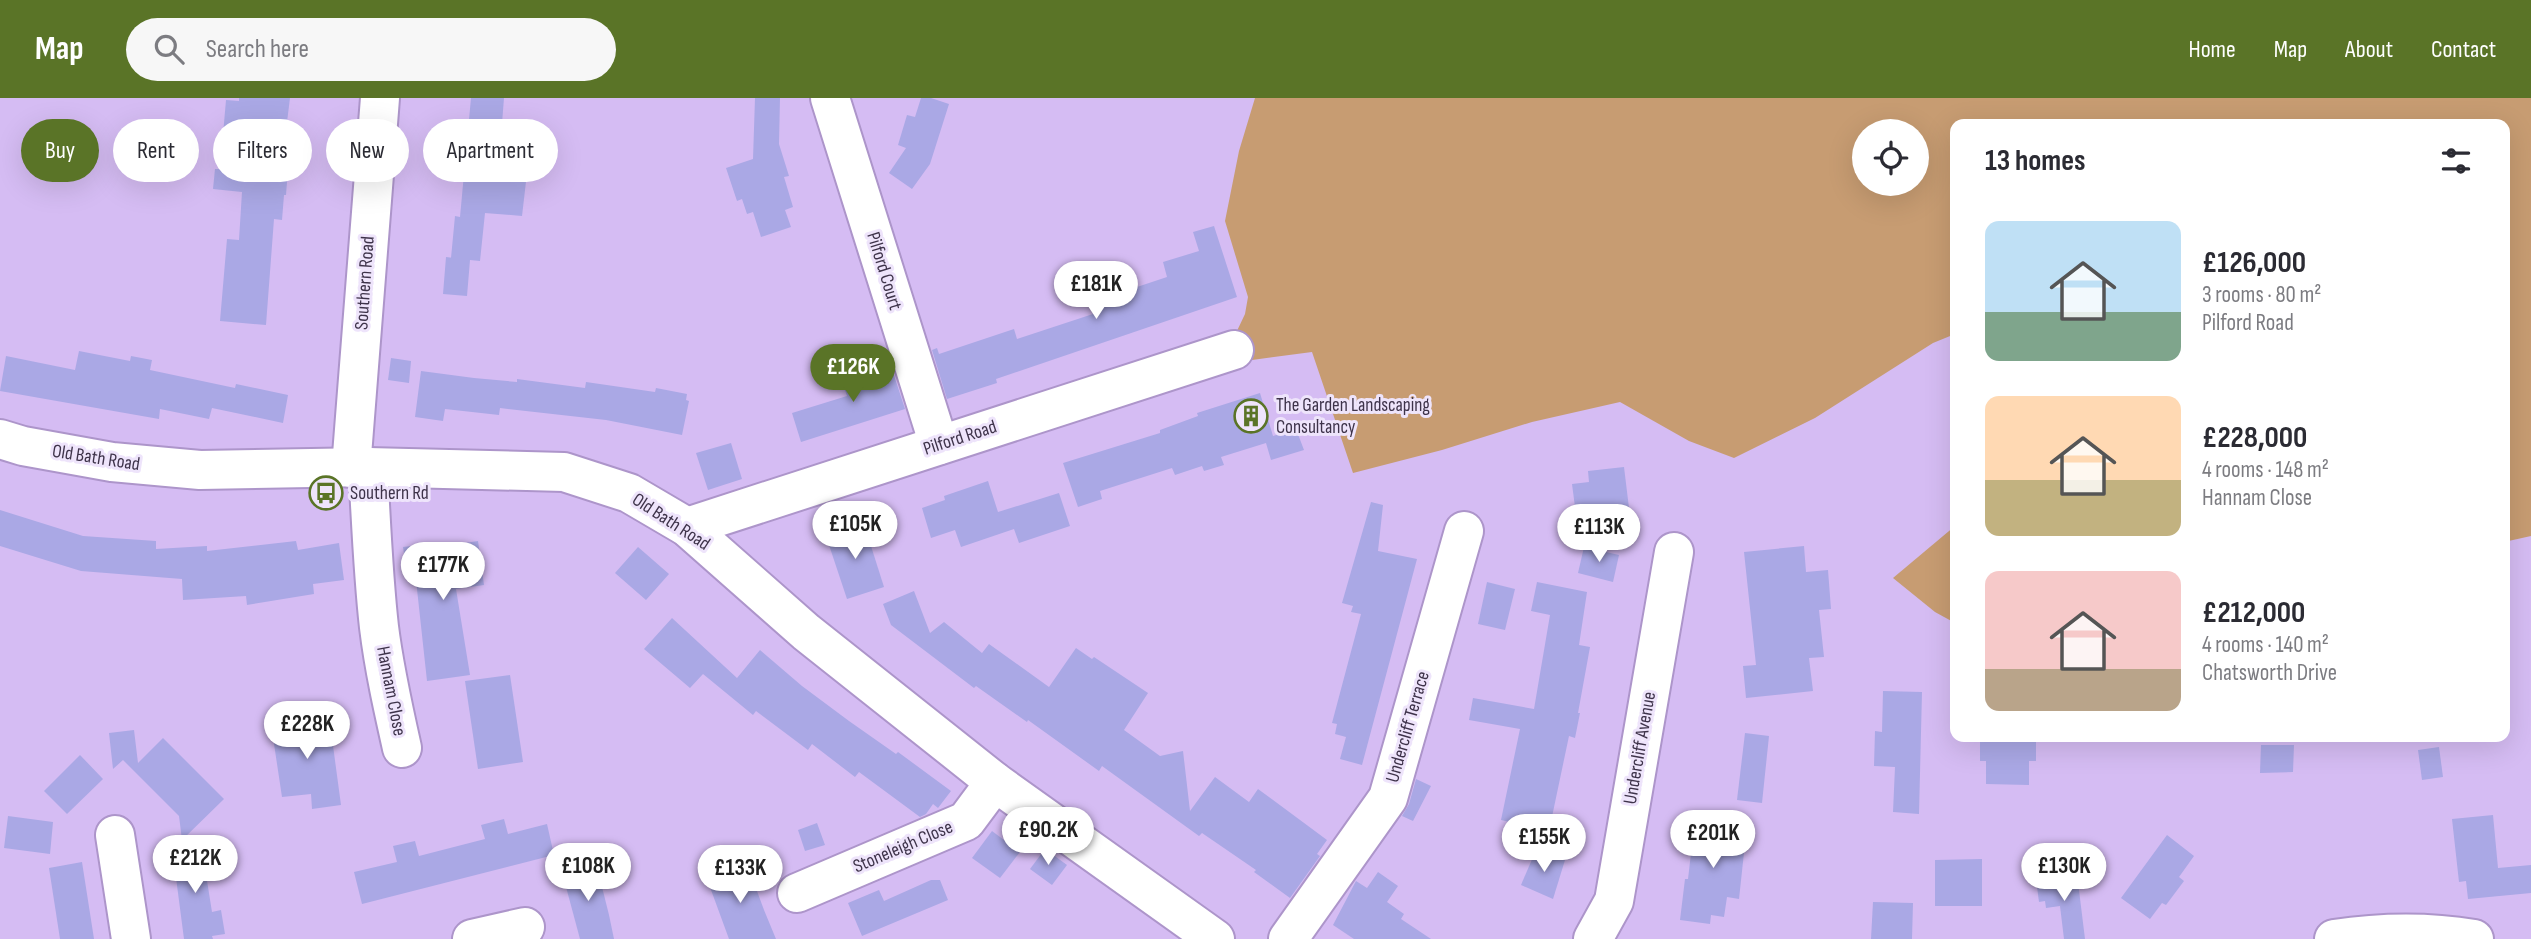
<!DOCTYPE html>
<meta charset="utf-8">
<style>
:root{--surface:#fff;--page:#f7f7f7;--text:#2b2b33;--muted:#7c7c81;--accent:#5a7427}
body{margin:0;font-family:"Sofia Sans Condensed",sans-serif;background:var(--page);color:var(--text);height:100vh;display:flex;flex-direction:column;font-size:26px;white-space:nowrap}
*{box-sizing:border-box;margin:0}
p{font-size:23px;color:var(--muted)}
.icon{flex:none;width:38px;height:38px;fill:none;stroke:currentColor;stroke-width:2;stroke-linecap:round;stroke-linejoin:round}
.map{position:relative;flex:1;overflow:hidden}
.details{position:absolute;left:1950px;top:21px;width:560px;height:623px;display:flex;flex-direction:column;background:var(--surface);border-radius:14px;box-shadow:0 7px 28px #0002}
.details>*{flex:none}
.top-card{position:absolute;left:21px;top:21px;width:665px;height:63px;display:flex;gap:14px}
.fabs{position:absolute;left:1852px;top:21px;display:grid;gap:14px}
.fabs a{display:grid;place-items:center;width:77px;height:77px;border-radius:50%;background:var(--surface);box-shadow:0 7px 28px #0002;font-size:35px}
.price{position:absolute;translate:-50% -60px;padding:0 16px;border-radius:24px;background:#fff;color:#222;font-size:23px;line-height:46px;filter:drop-shadow(0 2px 4px #0008)}
.price::after{content:'';position:absolute;left:50%;top:42px;width:21px;height:16px;margin-left:-10px;background:inherit;clip-path:polygon(0 0,100% 0,50% 100%)}
.price.selected{background:var(--accent);color:#fff}
ul{padding:0;list-style:none}
li{display:flex;align-items:center;gap:21px;height:175px;padding:0 35px}
li span{display:grid;place-items:center;flex:none;width:196px;height:140px;border-radius:14px;color:#555}
li>.icon{margin-inline-start:auto}
span .icon{width:84px;height:84px;fill:#fffc;stroke-width:1}
li b{font-size:30px}
h2{display:flex;justify-content:space-between;align-items:center;height:84px;padding:0 35px;font-size:30px}
.pill{padding:0 24px;border-radius:32px;background:var(--surface);box-shadow:0 7px 28px #0002;font-size:24px;line-height:63px}
.pill.selected{background:var(--accent);color:#fff}
header{display:flex;align-items:center;gap:42px;box-sizing:border-box;height:98px;padding:0 35px;background:var(--accent);color:#fff}
header strong{font-size:33px}
nav{display:flex;gap:38px;margin-inline-start:auto;font-size:24px}
.search{width:490px;height:63px;background:var(--page);display:flex;align-items:center;gap:18px;box-sizing:border-box;padding:0 24px;border-radius:38px;color:var(--muted);font-size:26px}
.map>svg:first-child{display:block}
.green{fill:#c79c72;fill-rule:evenodd}
.building{fill:#aaa8e5}
.lines{fill:none;stroke-linecap:round;stroke-linejoin:round}
.minor-casing{stroke:#ad95ca;stroke-width:42}
.minor{stroke:#fff;stroke-width:38}
.labels{text-anchor:middle;dominant-baseline:central;stroke-width:6;stroke-linejoin:round;paint-order:stroke}
.street-label{font-size:19px;fill:#3e334a;stroke:#eee4fb}
.poi-label{font-size:19px;fill:#3e334a;stroke:#eee4fb;text-anchor:start}
</style>
<header>
<strong>Map</strong>
<div class="search"><svg class="icon" aria-label="search" viewBox="0 0 24 24"><circle cx="10" cy="10" r="6"/><path d="M15 15l6 6"/></svg>Search here</div>
<nav><a>Home</a><a>Map</a><a>About</a><a>Contact</a></nav>
</header>
<div class="map">
<svg width="2531" height="841" viewBox="0 0 2531 841">
<rect width="100%" height="100%" fill="#d5bcf3"/>
<g class="green">
<path d="M1255 0H2531V438L2504 444V26H1955V236L1933 245 1815 320 1734 360 1689 343 1620 304 1532 324 1442 352 1353 375 1312 254 1252 262 1236 235 1245 216 1248 199 1225 123 1239 53ZM1864 33H1916V86H1864Z"/>
<polygon points="1955,428 1955,525 1935,514 1893,480"/>
</g>
<g class="building">
<polygon points="239,0 290,0 286,32 291,32 286,97 284,97 282,122 274,121 266,227 220,223 227,141 239,142 242,94 213,91 215,71 220,71 226,2 239,3"/>
<polygon points="471,0 504,0 501,38 531,41 522,118 485,115 480,163 470,162 467,198 443,196 446,159 454,160 451,160 455,118 460,119"/>
<polygon points="755,0 780,0 779,46 789,78 784,79 793,109 785,112 791,129 761,139 753,114 747,116 742,101 737,103 726,70 753,61"/>
<polygon points="921,0 931,0 949,6 930,66 912,91 889,75 906,50 898,47 907,17 915,19"/>
<polygon points="1214,128 1237,199 996,281 997,285 947,301 932,252 937,250 939,256 1014,231 1017,241 1096,215 1092,204 1167,179 1163,164 1199,153 1193,134"/>
<polygon points="79,253 130,263 131,258 152,262 150,272 235,290 236,286 288,297 283,325 212,310 209,321 160,311 159,321 0,293 6,258 75,272"/>
<polygon points="391,260 411,263 409,285 388,282"/>
<polygon points="889,265 890,265 905,311 801,344 792,315 847,298 841,280"/>
<polygon points="421,273 474,280 517,284 517,281 585,290 586,284 655,294 656,290 687,296 686,302 689,303 682,337 606,322 500,310 499,317 445,311 443,323 415,319"/>
<polygon points="1260,295 1273,338 1296,331 1304,352 1271,362 1266,345 1221,359 1224,367 1204,373 1202,368 1175,377 1172,370 1100,393 1102,401 1078,409 1063,365 1160,335 1160,332 1198,318 1197,315"/>
<polygon points="731,345 742,381 708,392 696,355"/>
<polygon points="1624,369 1630,418 1577,424 1572,386 1589,384 1588,373"/>
<polygon points="988,383 998,414 1059,395 1070,428 1019,445 1014,431 961,449 955,432 931,440 922,410 945,402 944,398"/>
<polygon points="1371,404 1383,407 1378,453 1417,461 1362,667 1340,661 1346,639 1335,636 1337,626 1332,625 1361,516 1351,514 1353,508 1342,505"/>
<polygon points="0,412 83,438 156,443 156,451 207,448 207,453 296,443 298,452 339,445 344,482 313,486 314,496 247,507 246,498 183,502 182,481 81,473 0,448"/>
<polygon points="864,426 884,489 847,501 826,438"/>
<polygon points="478,443 484,487 456,491 470,577 427,583 416,482 408,483 403,449 444,444 444,448"/>
<polygon points="1804,448 1806,474 1828,472 1831,511 1819,512 1824,559 1809,560 1813,593 1746,600 1743,568 1756,567 1744,454"/>
<polygon points="638,449 669,476 646,502 615,475"/>
<polygon points="1584,449 1619,457 1613,484 1578,475"/>
<polygon points="1487,484 1515,491 1505,532 1478,526"/>
<polygon points="1537,484 1587,494 1579,547 1590,549 1578,615 1580,615 1575,640 1569,638 1549,733 1501,722 1520,631 1469,622 1473,600 1534,611 1550,517 1531,513"/>
<polygon points="914,493 930,535 944,524 982,555 989,546 1049,589 1076,550 1092,561 1094,559 1148,595 1124,632 1160,658 1183,653 1190,713 1215,679 1249,704 1258,691 1327,742 1317,756 1320,758 1290,800 1254,774 1256,772 1202,735 1199,738 1102,668 1099,673 1028,622 1027,624 976,588 974,590 891,527 883,506"/>
<polygon points="672,520 737,580 760,552 802,588 849,623 896,656 898,654 951,693 938,710 933,706 926,716 920,719 859,674 855,679 812,646 808,652 756,613 753,617 703,576 690,590 644,551"/>
<polygon points="510,577 523,664 478,671 465,583"/>
<polygon points="1883,593 1922,594 1919,716 1893,714 1895,669 1874,668 1875,633 1882,634"/>
<polygon points="329,618 341,707 312,711 311,696 282,699 271,626"/>
<polygon points="134,632 138,665 163,640 224,701 182,742 179,718 123,662 113,671 109,635"/>
<polygon points="1745,635 1769,638 1762,705 1737,702"/>
<polygon points="1980,639 2036,639 2036,663 2029,663 2029,687 1986,686 1986,663 1980,663"/>
<polygon points="2261,647 2294,647 2293,674 2260,675"/>
<polygon points="2439,649 2443,679 2422,682 2418,652"/>
<polygon points="80,657 103,681 67,716 44,693"/>
<polygon points="1416,681 1431,688 1413,723 1402,718 1409,706"/>
<polygon points="2493,717 2498,770 2531,767 2531,795 2468,801 2466,783 2459,784 2452,721"/>
<polygon points="8,718 53,724 50,756 4,750"/>
<polygon points="504,721 508,736 547,726 554,757 362,806 354,774 397,764 393,748 415,743 419,758 485,741 481,727"/>
<polygon points="1695,721 1747,727 1739,801 1727,799 1724,819 1711,817 1710,826 1680,822 1685,781 1688,781"/>
<polygon points="817,725 825,747 805,753 798,732"/>
<polygon points="992,733 1020,754 1000,780 972,760"/>
<polygon points="2167,737 2194,758 2179,779 2184,783 2166,807 2162,805 2150,821 2121,800"/>
<polygon points="201,745 212,814 221,812 225,836 212,838 213,841 184,841 172,749"/>
<polygon points="1045,751 1067,767 1052,787 1030,771"/>
<polygon points="1536,752 1565,762 1553,801 1521,787"/>
<polygon points="1982,761 1982,808 1935,808 1935,762"/>
<polygon points="82,764 94,841 60,841 49,770"/>
<polygon points="596,765 609,817 614,841 580,841 562,774"/>
<polygon points="747,766 764,812 776,841 729,841 707,781"/>
<polygon points="1378,774 1398,788 1387,804 1404,816 1401,821 1431,841 1354,841 1333,827 1356,783 1367,790"/>
<polygon points="2077,776 2085,841 2064,841 2060,808 2046,810 2045,803 2039,804 2036,781"/>
<polygon points="931,782 940,782 948,802 862,838 848,805 879,792 884,803"/>
<polygon points="1873,804 1913,805 1912,841 1871,841"/>
</g>
<g class="lines">
<defs>
<g id="minor">
<polyline points="830,0 939,347"/>
<polyline points="0,341 23,348 112,364 200,372 368,369 564,374 629,395 687,429 806,534 995,684 1215,841"/>
<path d="M368 369C371 423 373 476 379 529 384 570 393 610 402 650"/>
<polyline points="351,370 380,0"/>
<polyline points="687,429 1234,252"/>
<polyline points="115,737 131,841"/>
<polyline points="797,795 966,723 995,684"/>
<polyline points="472,841 525,829"/>
<polyline points="1288,841 1388,700 1464,433"/>
<polyline points="1593,841 1614,803 1674,454"/>
<path d="M2334 841C2381 834 2426 833 2474 841"/>
</g>
</defs>
<use href="#minor" class="minor-casing"/>
<use href="#minor" class="minor"/>
</g>
<defs>
<symbol id="building-ring" viewBox="-11 -11 22 22"><circle r="9.5" fill="#eee4fb" stroke="#5a7427" stroke-width="1.5"/><path d="M-4-6H4V6H1V3H-1V6H-4ZM-2.5-4.3h1.7v1.8h-1.7ZM.8-4.3h1.7v1.8H.8ZM-2.5-1h1.7V.8h-1.7ZM.8-1h1.7V.8H.8Z" fill="#5a7427"/></symbol>
<symbol id="bus-ring" viewBox="-11 -11 22 22"><circle r="9.5" fill="#eee4fb" stroke="#5a7427" stroke-width="1.5"/><path d="M-5-6H5V4H4V6H2V4H-2V6H-4V4H-5ZM-3.5-4V0h7V-4ZM-3.5 1.2v1.5H-2V1.2ZM2 1.2v1.5H3.5V1.2Z" fill="#5a7427"/></symbol>
</defs>
<g fill-rule="evenodd">
<use href="#building-ring" x="1232" y="299" width="38" height="38"/>
<use href="#bus-ring" x="307" y="376" width="38" height="38"/>
</g>
<g class="labels">
<g class="street-label">
<text transform="translate(884 173) rotate(73)">Pilford Court</text>
<text transform="translate(365 185) rotate(-86)">Southern Road</text>
<text transform="translate(960 340) rotate(-18)">Pilford Road</text>
<text transform="translate(96 360) rotate(9)">Old Bath Road</text>
<text transform="translate(671 424) rotate(33)">Old Bath Road</text>
<text transform="translate(391 593) rotate(79)">Hannam Close</text>
<text transform="translate(1408 629) rotate(-74)">Undercliff Terrace</text>
<text transform="translate(1640 650) rotate(-80)">Undercliff Avenue</text>
<text transform="translate(903 749) rotate(-23)">Stoneleigh Close</text>
</g>
<g class="poi-label">
<text x="1276" y="307">The Garden Landscaping<tspan x="1276" dy="22">Consultancy</tspan></text>
<text x="350" y="395">Southern Rd</text>
</g>
</g>
</svg>
<div class="fabs">
<a><svg class="icon" aria-label="locate" viewBox="0 0 24 24"><circle cx="12" cy="12" r="6"/><path d="M12 2v4M12 18v4M2 12h4M18 12h4"/></svg></a>
</div>
<b class="price" style="left:1096px;top:223px">£181K</b>
<b class="price selected" style="left:853px;top:306px">£126K</b>
<b class="price" style="left:855px;top:463px">£105K</b>
<b class="price" style="left:1599px;top:466px">£113K</b>
<b class="price" style="left:443px;top:504px">£177K</b>
<b class="price" style="left:307px;top:663px">£228K</b>
<b class="price" style="left:1048px;top:769px">£90.2K</b>
<b class="price" style="left:1713px;top:772px">£201K</b>
<b class="price" style="left:1544px;top:776px">£155K</b>
<b class="price" style="left:195px;top:797px">£212K</b>
<b class="price" style="left:588px;top:805px">£108K</b>
<b class="price" style="left:2064px;top:805px">£130K</b>
<b class="price" style="left:740px;top:807px">£133K</b>
<div class="top-card">
<a class="pill selected">Buy</a>
<a class="pill">Rent</a>
<a class="pill">Filters</a>
<a class="pill">New</a>
<a class="pill">Apartment</a>
</div>
<section class="details">
<h2>13 homes<svg class="icon" aria-label="filters" viewBox="0 0 24 24"><path d="M4 7h16M4 17h16"/><circle cx="9" cy="7" r="2"/><circle cx="15" cy="17" r="2"/></svg></h2>
<ul>
<li><span style="background:linear-gradient(#bfe0f5 65%,#7fa58c 0)"><svg class="icon" aria-label="home" viewBox="0 0 24 24"><path d="M3 11l9-7 9 7M6 9v11h12V9"/></svg></span><div><b>£126,000</b><p>3 rooms · 80 m²</p><p>Pilford Road</p></div></li>
<li><span style="background:linear-gradient(#ffd9b3 60%,#c2b280 0)"><svg class="icon" aria-label="home" viewBox="0 0 24 24"><path d="M3 11l9-7 9 7M6 9v11h12V9"/></svg></span><div><b>£228,000</b><p>4 rooms · 148 m²</p><p>Hannam Close</p></div></li>
<li><span style="background:linear-gradient(#f6c9c9 70%,#b9a48a 0)"><svg class="icon" aria-label="home" viewBox="0 0 24 24"><path d="M3 11l9-7 9 7M6 9v11h12V9"/></svg></span><div><b>£212,000</b><p>4 rooms · 140 m²</p><p>Chatsworth Drive</p></div></li>
</ul>
</section>
</div>
